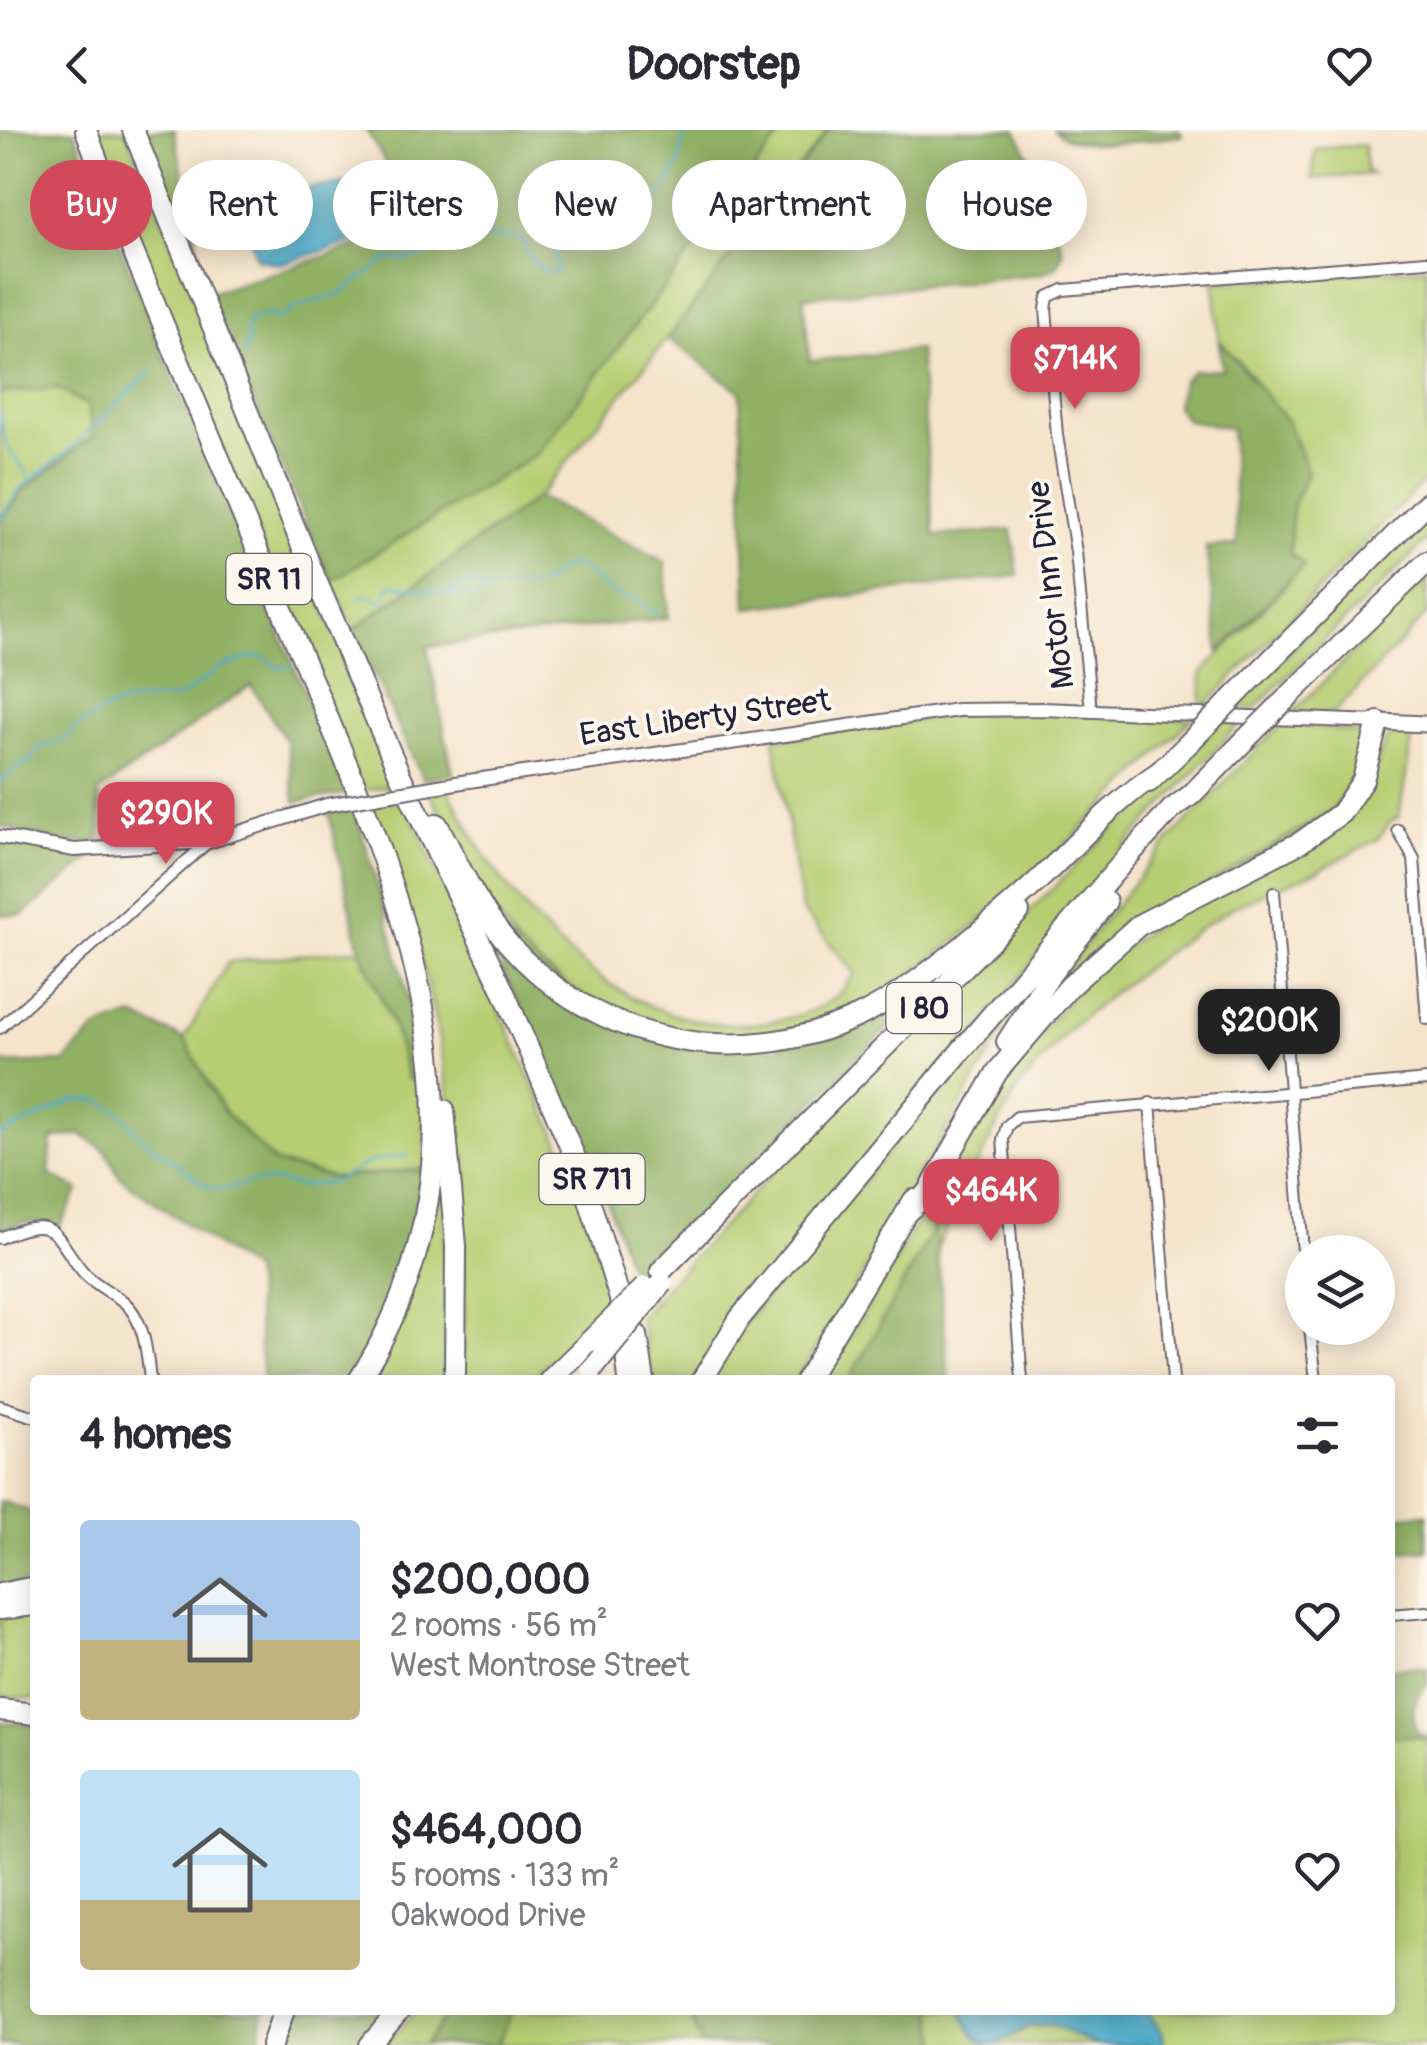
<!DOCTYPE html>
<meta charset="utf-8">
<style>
:root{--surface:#fff;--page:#f7f7f7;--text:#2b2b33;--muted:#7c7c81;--accent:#d1495b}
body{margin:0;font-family:Pangolin,sans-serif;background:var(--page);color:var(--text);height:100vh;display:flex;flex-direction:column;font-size:38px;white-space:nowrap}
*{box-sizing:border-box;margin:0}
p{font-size:32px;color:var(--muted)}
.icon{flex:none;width:55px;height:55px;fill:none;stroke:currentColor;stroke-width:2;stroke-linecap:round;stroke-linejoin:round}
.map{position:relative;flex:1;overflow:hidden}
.side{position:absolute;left:30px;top:1245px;width:1365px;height:640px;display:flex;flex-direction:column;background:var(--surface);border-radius:10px;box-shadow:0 5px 25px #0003}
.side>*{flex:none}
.hud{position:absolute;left:30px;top:30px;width:1368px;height:90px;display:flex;gap:20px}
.buttons{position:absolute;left:1285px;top:1105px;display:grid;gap:20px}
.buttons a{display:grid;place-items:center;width:110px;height:110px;border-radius:50%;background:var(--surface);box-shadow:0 5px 25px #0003;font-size:50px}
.price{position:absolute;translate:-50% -85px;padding:0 22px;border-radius:20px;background:var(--accent);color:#fff;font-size:32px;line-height:65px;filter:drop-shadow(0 2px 5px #0008)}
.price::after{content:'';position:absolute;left:50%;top:60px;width:30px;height:22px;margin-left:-15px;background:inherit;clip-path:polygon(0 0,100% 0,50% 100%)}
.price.selected{background:#222;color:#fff}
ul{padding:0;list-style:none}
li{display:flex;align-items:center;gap:30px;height:250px;padding:0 50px}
li span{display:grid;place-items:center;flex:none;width:280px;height:200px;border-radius:10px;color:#555}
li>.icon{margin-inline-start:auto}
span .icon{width:120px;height:120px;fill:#fffc;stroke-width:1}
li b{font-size:42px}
h2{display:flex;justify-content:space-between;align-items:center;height:120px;padding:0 50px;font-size:42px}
.pill{padding:0 35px;border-radius:45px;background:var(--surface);box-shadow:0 5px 25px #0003;font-size:35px;line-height:90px}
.pill.selected{background:var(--accent);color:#fff}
header{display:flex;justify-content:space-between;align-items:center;height:130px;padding:0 50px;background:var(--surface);font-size:45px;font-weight:700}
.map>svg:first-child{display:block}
.green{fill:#b6cd72;stroke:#6c7856;stroke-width:2.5}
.forest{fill:#90b064;stroke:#596950;stroke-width:2.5}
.water{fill:#4bacca;stroke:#366782;stroke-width:2.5}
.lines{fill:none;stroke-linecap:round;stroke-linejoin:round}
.stream{stroke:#4bacca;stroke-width:2.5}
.minor-casing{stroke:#6c666d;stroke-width:14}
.tertiary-casing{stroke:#6c666d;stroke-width:16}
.secondary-casing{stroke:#6c666d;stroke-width:19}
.motorway-casing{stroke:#6c666d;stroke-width:24}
.minor{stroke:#fff;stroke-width:10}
.tertiary{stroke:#fff;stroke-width:12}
.secondary{stroke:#fff;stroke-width:15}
.motorway{stroke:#fff;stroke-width:20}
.tertiary-bridge-casing{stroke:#6c666d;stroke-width:16;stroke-linecap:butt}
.motorway-bridge-casing{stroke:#6c666d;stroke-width:24;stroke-linecap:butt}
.tertiary-bridge{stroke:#fff;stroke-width:12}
.motorway-bridge{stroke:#fff;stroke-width:20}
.labels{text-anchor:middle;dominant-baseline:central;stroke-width:8;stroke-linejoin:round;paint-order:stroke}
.shield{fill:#fbf7ec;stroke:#636270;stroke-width:2.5}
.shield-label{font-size:30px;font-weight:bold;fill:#22223b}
.street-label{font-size:32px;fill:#22223b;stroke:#fbf7ec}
</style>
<header><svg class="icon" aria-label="back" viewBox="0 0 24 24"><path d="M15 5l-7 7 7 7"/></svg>Doorstep<svg class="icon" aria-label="heart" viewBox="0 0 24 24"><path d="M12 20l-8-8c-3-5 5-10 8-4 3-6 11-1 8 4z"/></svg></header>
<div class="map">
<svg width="1427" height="1915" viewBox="0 0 1427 1915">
<rect width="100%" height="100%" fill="#fbf7ec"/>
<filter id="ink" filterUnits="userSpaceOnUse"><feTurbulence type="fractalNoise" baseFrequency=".01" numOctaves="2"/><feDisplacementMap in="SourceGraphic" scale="20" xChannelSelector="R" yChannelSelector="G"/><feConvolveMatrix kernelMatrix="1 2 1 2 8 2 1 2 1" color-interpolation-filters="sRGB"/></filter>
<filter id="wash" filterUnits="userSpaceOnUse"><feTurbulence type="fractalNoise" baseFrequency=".0048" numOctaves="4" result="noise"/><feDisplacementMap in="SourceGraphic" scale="40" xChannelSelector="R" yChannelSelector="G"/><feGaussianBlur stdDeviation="2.25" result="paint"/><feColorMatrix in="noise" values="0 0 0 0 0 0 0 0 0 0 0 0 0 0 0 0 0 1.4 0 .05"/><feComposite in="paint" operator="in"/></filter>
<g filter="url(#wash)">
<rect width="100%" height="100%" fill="#f5e3ca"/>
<g class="green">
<polygon points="92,0 125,0 398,655 362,660"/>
<polygon points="784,0 828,0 668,208 538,367 353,500 331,451 537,324"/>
<polygon points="1364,15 1366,41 1372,44 1312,49 1315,19"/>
<polygon points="1427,137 1427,348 1201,580 1202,543 1304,436 1290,423 1292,376 1308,342 1251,245 1219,210 1214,153"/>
<polygon points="57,258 88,276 93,306 24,360 0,392 0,263"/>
<polygon points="1427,382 1427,410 1254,579 1234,578"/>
<polygon points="1427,449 1427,484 1334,583 1293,582"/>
<path d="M1020 582 1192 589 1054 726 981 791 876 871 792 904 698 909 601 879 524 823 477 759 430 663 448 660C462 684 474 711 490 733 549 818 640 901 750 894 777 892 807 886 830 871 840 866 848 852 855 843L802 780 774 609 962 584Z"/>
<polygon points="1222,590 1242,591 1134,706 697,1250 651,1250 640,1187 667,1155 859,951"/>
<polygon points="1283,592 1362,604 1364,608 1354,649 1333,679 1087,828 1048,866 1101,793 1171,708"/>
<polygon points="1413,602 1399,687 1390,692 1378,709 1317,741 1237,775 1197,800 1112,863 1067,902 1020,956 997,995 937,1118 935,1097 849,1250 824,1250 993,964 1020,927 1095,838 1180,778 1368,657 1386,610 1393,605"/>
<path d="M404 668 576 1049 614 1174 530 1250H462C473 1097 453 944 412 796 400 755 383 714 369 674Z"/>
<polygon points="360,819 394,898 408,948 424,946 426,1039 334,1048 275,1033 224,982 184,909 228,832"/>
<polygon points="1035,847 830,1200 795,1250 709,1250 734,1205"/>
<polygon points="441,1040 447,1146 444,1250 364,1250"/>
<polygon points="35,1482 35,1569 0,1566 0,1485"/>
<polygon points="1390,1606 1416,1606 1427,1611 1427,1915 939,1915 933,1880 1390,1880"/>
<polygon points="416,1880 450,1880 424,1915 385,1915"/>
<polygon points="512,1880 688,1880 702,1915 498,1915"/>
</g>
<g class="forest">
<polygon points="0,0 74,0 163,223 347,663 295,672 287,612 251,555 99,662 100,713 62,712 0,696 0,392 24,360 93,306 88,276 57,258 0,263"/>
<polygon points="143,0 174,0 207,164 393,105 391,41 366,0 784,0 537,324 331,451 207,164"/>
<polygon points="828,0 1016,0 1041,51 1063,122 1056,137 1039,144 803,167 810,231 919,220 934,406 1012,400 1018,446 747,478 740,262 668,208"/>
<path d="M1054 0H1179L1182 6C1148 9 1079 25 1054 0Z"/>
<polygon points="1219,210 1287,291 1308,342 1292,376 1290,423 1304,435 1219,522 1206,417 1237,415 1231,298 1187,290 1176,276 1183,251 1193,241 1222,239"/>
<polygon points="538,367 665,432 668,488 427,517 453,644 423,649 353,500"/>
<path d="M354 676C381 766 408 854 424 946L408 949 394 898 360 819 328 680Z"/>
<polygon points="0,707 100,720 23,785 0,785"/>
<polygon points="474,779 613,897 776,918 961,825 635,1153 594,1033"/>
<path d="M133 886 184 909 224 982 275 1033 334 1048 426 1039 397 1161 349 1250H263L253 1141 120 1048 106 1021 81 1004 52 1009 49 1044 79 1060 59 1098C37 1089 21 1091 0 1101V934L64 932 96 899Z"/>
<polygon points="935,1096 949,1250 849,1250"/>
<polygon points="0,1371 35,1383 35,1451 0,1458"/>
<polygon points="1427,1384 1427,1420 1390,1423 1390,1387"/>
<path d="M1427 1537V1554C1412 1570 1411 1582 1417 1602L1427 1606V1611L1416 1606H1390V1538Z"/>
<polygon points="0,1592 35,1595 35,1880 264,1880 258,1915 0,1915"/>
<polygon points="301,1880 386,1880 358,1915 288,1915"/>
<polygon points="450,1880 512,1880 498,1915 424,1915"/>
<polygon points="688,1880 933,1880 939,1915 702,1915"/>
</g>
<g class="water">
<path d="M376 52C388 66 393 89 383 104L279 134 257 129C227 60 330 52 376 52Z"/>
<polygon points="960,1880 1146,1880 1162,1902 1164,1915 1097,1915 1053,1896 1030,1896 997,1914 987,1915 975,1907"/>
</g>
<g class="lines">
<g class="stream">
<path d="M245 224V217L250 213 245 202 251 194 247 190 273 183 274 189 283 187 293 178 340 164 388 129 403 130 444 120 455 114 476 113 490 107H520L535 135 550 143 558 141 555 128 563 109 590 117 621 92 623 80 652 78C662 64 677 42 681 24 683 14 681 10 687 0"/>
<polyline points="0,284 6,315 30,348"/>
<polyline points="0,389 20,359 74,316 152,240"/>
<polyline points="450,461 470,452 488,459"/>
<polyline points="358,469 368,465 380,472 386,471 387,459 392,455 471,467 485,460 540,455 565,436 572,435 581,438 615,464 641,472 658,484"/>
<polyline points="0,651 31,629 40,618 63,610 81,594 104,580 128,572 179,568 222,537 250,527 263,527 279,538 293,536"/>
<polyline points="0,1005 75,970 98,970 121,983 140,1006 208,1057 229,1059 250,1052 273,1051 302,1056 333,1052 373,1031 408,1025"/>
</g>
</g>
</g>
<g filter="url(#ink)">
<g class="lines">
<defs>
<g id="minor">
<polyline points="1091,581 1076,422 1057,305 1046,179 1048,167 1063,160 1427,131"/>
<polyline points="1398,700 1414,729 1427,889"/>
<polyline points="1274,762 1303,1122"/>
<polyline points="0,898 208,712"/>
<polyline points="1150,973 1173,1250"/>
<path d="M0 1108C60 1081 53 1108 85 1144 96 1155 110 1162 123 1171 145 1189 147 1224 150 1250"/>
<polyline points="1310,1198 1316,1250"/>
<polyline points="1022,1250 1003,1009 1007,996 1017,987 1427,950"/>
<polyline points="0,1276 35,1287"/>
<polyline points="1390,1485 1427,1482"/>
</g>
<g id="tertiary">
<polyline points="462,652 958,580 1042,579 1378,592"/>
<polyline points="0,707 74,720 208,712 327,675"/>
</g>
<polyline id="secondary" points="1378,592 1427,594"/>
<g id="motorway">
<path d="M86 0 112 71C169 208 226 345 283 482 387 729 520 995 359 1250"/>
<polyline points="133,0 316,450 400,645 503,860 579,1037 620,1169 629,1250"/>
<polyline points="1239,562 1427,373"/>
<polyline points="1291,564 1427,432"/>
<polyline points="1149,652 1187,615"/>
<path d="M437 694C458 733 477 777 507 812 595 914 737 942 859 886 895 869 929 842 960 818 989 794 1019 769 1046 743 1083 707 1116 670 1159 642"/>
<polyline points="1007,912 1050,845 1106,772"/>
<polyline points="444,980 456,1116 455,1250"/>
<polyline points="907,1082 928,1063 997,942 1070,856 1139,795 1301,712 1341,683 1363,650 1378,592"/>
<polyline points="661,1141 1019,782"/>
<polyline points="637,1205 644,1250"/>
<polyline points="550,1250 589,1212"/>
<polyline points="702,1250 740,1188 960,922 1130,724 1172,679 1191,665 1246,609"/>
<polyline points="806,1250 914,1070"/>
<polyline points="0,1464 35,1457"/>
<polyline points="0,1479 35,1475"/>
<polyline points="0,1580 35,1584"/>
<polyline points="272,1915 284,1880"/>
<polyline points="370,1915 400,1880"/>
</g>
</defs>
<use href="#minor" class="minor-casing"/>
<use href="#tertiary" class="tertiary-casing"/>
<use href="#secondary" class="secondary-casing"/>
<use href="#motorway" class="motorway-casing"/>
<use href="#minor" class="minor"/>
<use href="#tertiary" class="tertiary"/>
<use href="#secondary" class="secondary"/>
<use href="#motorway" class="motorway"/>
<defs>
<polyline id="tertiary-bridge" points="327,675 462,652"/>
<g id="motorway-bridge">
<polyline points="1246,609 1291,564"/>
<polyline points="1187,615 1239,562"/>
<polyline points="589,1212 645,1157"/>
<polyline points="592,1240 662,1153"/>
</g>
</defs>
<use href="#tertiary-bridge" class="tertiary-bridge-casing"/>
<use href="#motorway-bridge" class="motorway-bridge-casing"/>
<use href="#tertiary-bridge" class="tertiary-bridge"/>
<use href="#motorway-bridge" class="motorway-bridge"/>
</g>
</g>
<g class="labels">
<g class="shield">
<rect x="226.5" y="424" width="85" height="50" rx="8"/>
<rect x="886.5" y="853" width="75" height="50" rx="8"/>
<rect x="539.5" y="1024" width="105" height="50" rx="8"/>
</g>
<g class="shield-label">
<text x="269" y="449">SR 11</text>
<text x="924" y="878">I 80</text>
<text x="592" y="1049">SR 711</text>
</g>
<g class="street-label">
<text transform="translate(1051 455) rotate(-97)">Motor Inn Drive</text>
<text transform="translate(705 588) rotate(-8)">East Liberty Street</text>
</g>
</g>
</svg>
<div class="buttons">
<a><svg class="icon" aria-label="layers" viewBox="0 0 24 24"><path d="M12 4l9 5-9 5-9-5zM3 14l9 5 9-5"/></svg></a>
</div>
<b class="price" style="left:1075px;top:282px">$714K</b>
<b class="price" style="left:166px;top:737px">$290K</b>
<b class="price selected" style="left:1269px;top:944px">$200K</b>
<b class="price" style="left:991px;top:1114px">$464K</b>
<div class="hud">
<a class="pill selected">Buy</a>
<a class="pill">Rent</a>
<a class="pill">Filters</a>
<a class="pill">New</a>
<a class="pill">Apartment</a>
<a class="pill">House</a>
</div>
<section class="side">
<h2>4 homes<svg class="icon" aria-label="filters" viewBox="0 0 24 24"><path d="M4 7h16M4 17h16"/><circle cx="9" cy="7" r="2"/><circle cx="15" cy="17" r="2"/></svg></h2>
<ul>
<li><span style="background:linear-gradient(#a9c7e8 60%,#c2b280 0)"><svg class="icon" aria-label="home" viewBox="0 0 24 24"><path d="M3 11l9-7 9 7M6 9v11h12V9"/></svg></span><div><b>$200,000</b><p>2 rooms · 56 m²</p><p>West Montrose Street</p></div><svg class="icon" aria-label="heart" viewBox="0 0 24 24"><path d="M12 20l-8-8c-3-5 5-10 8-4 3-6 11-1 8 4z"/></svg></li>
<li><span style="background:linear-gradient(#bfe0f5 65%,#c2b280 0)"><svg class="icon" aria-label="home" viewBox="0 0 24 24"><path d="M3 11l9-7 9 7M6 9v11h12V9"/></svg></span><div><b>$464,000</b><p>5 rooms · 133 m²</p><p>Oakwood Drive</p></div><svg class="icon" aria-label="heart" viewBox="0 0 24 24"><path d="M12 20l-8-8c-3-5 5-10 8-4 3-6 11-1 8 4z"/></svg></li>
</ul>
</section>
</div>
